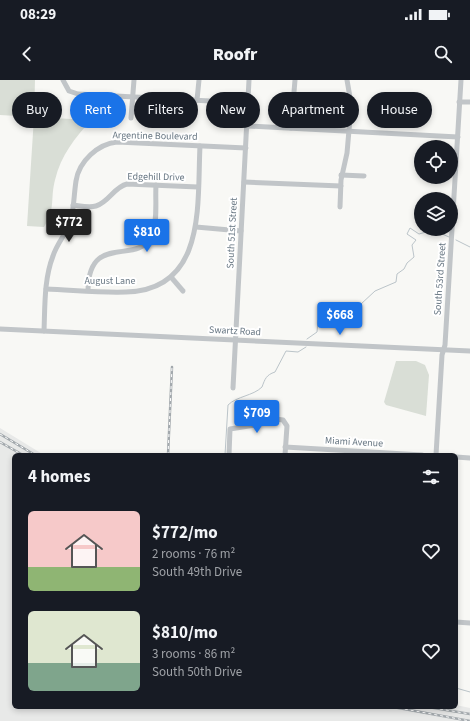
<!DOCTYPE html>
<meta charset="utf-8">
<style>
:root{--surface:#171b24;--page:#242831;--text:#f1f3f6;--muted:#9ea1a6;--accent:#1a73e8}
body{margin:0;font-family:"Source Sans 3",sans-serif;background:var(--page);color:var(--text);height:100vh;display:flex;flex-direction:column;font-size:15px;white-space:nowrap}
*{box-sizing:border-box;margin:0}
p{font-size:13px;color:var(--muted)}
.icon{flex:none;width:22px;height:22px;fill:none;stroke:currentColor;stroke-width:2;stroke-linecap:round;stroke-linejoin:round}
.map{position:relative;flex:1;overflow:hidden}
.side{position:absolute;left:12px;top:373px;width:446px;height:256px;display:flex;flex-direction:column;background:var(--surface);border-radius:6px;box-shadow:0 2px 6px #0003}
.side>*{flex:none}
.top-card{position:absolute;left:12px;top:12px;width:446px;height:36px;display:flex;gap:8px}
.tools{position:absolute;left:414px;top:60px;display:grid;gap:8px}
.tools a{display:grid;place-items:center;width:44px;height:44px;border-radius:50%;background:var(--surface);box-shadow:0 2px 6px #0003;font-size:20px}
.price{position:absolute;translate:-50% -34px;padding:0 9px;border-radius:4px;background:var(--accent);color:#fff;font-size:13px;line-height:26px;filter:drop-shadow(0 1px 2px #0008)}
.price::after{content:'';position:absolute;left:50%;top:24px;width:12px;height:9px;margin-left:-6px;background:inherit;clip-path:polygon(0 0,100% 0,50% 100%)}
.price.selected{background:#222;color:#fff}
ul{padding:0;list-style:none}
li{display:flex;align-items:center;gap:12px;height:100px;padding:0 16px}
li span{display:grid;place-items:center;flex:none;width:112px;height:80px;border-radius:6px;color:#555}
li>.icon{margin-inline-start:auto}
span .icon{width:48px;height:48px;fill:#fffc;stroke-width:1}
li b{font-size:17px}
h2{display:flex;justify-content:space-between;align-items:center;height:48px;padding:0 16px;font-size:17px}
.tag{padding:0 14px;border-radius:18px;background:var(--surface);box-shadow:0 2px 6px #0003;font-size:14px;line-height:36px}
.tag.selected{background:var(--accent);color:#fff}
.status{display:flex;justify-content:space-between;align-items:center;height:28px;padding:0 20px;background:var(--surface);direction:ltr}
.status svg{height:11px;fill:currentColor}
header{display:flex;justify-content:space-between;align-items:center;height:52px;padding:0 16px;background:var(--surface);font-size:18px;font-weight:800}
.map>svg:first-child{display:block}
.built{fill:#e8e9e8}
.green{fill:#d9ded6}
.lines{fill:none;stroke-linecap:round;stroke-linejoin:round}
.stream{stroke:#bbc4c9;stroke-width:1}
.minor{stroke:#c1c5c8;stroke-width:5}
.rail-casing{stroke:#a3a9ad;stroke-width:2.5}
.rail{stroke:#fff;stroke-width:1;stroke-dasharray:3;stroke-linecap:butt}
.labels{text-anchor:middle;dominant-baseline:central;stroke-width:4;stroke-linejoin:round;paint-order:stroke}
.street-label{font-size:10px;fill:#697884;stroke:#fff}
</style>
<div class="status"><b>08:29</b><svg viewBox="0 0 49 12"><path d="M0 12V9h3v3zM5 12V6h3v6zM10 12V3h3v9zM15 12V0h3v12zM26 1h20v11H26zM47 4h2v5h-2z"/></svg></div>
<header><svg class="icon" aria-label="back" viewBox="0 0 24 24"><path d="M15 5l-7 7 7 7"/></svg>Roofr<svg class="icon" aria-label="search" viewBox="0 0 24 24"><circle cx="10" cy="10" r="6"/><path d="M15 15l6 6"/></svg></header>
<div class="map">
<svg width="470" height="641" viewBox="0 0 470 641">
<rect width="100%" height="100%" fill="#f8f8f5"/>
<polygon class="built" points="0,348 44,375 14,375 14,627 456,627 456,625 470,628 470,641 0,641"/>
<g class="green">
<path d="M0 0H35L34 37 91 40C75 58 61 75 55 100 50 119 56 128 44 147L27 146 34 37 0 35Z"/>
<polygon points="396,281 416,281 425,285 429,295 426,336 386,325 384,322"/>
</g>
<g class="lines">
<g class="stream">
<polyline points="456,160 470,167"/>
<polyline points="307,259 317,252 318,240 347,233 350,229 361,224 375,211 396,202 397,194 404,189 407,183 414,177 412,165 416,160 407,154 410,148 419,154 433,150 449,157"/>
<path d="M225 375 228 325C237 316 253 316 262 307 265 299 266 295 275 292L286 271 298 272 306 267"/>
<polyline points="456,608 470,612"/>
</g>
<g class="minor">
<polyline points="63,0 69,11 78,14 248,23"/>
<polyline points="197,20 199,0"/>
<polyline points="459,22 470,22"/>
<polyline points="131,38 134,0"/>
<polyline points="247,46 458,57"/>
<polyline points="291,48 295,0"/>
<polyline points="341,95 364,96"/>
<polyline points="244,102 341,106"/>
<path d="M73 125C81 126 89 128 96 126 109 122 114 107 127 104L198 107"/>
<polyline points="340,127 341,100 347,73 350,39 351,23 347,0"/>
<polyline points="196,147 241,151"/>
<polyline points="171,197 183,211"/>
<path d="M46 209C73 210 100 213 126 212 207 210 197 123 200 66"/>
<path d="M88 210C89 151 138 187 152 155 158 141 155 120 156 105"/>
<polyline points="0,249 470,271"/>
<path d="M44 251C45 226 44 199 53 176 57 163 67 153 71 140 74 127 74 114 76 101 79 81 98 64 117 62L246 68"/>
<polyline points="233,308 249,0"/>
<polyline points="285,367 422,375"/>
<polyline points="229,375 230,349 255,345 276,339 283,340 287,346 285,375"/>
<polyline points="436,375 442,275 445,265 461,0"/>
<polyline points="456,377 470,378"/>
<polyline points="456,542 470,543"/>
</g>
<defs>
<g id="rail">
<polyline points="0,354 35,375"/>
<polyline points="0,362 23,375"/>
<polyline points="168,375 172,287"/>
<polyline points="393,627 470,641"/>
<polyline points="428,627 470,634"/>
</g>
</defs>
<use href="#rail" class="rail-casing"/>
<use href="#rail" class="rail"/>
</g>
<g class="labels">
<g class="street-label">
<text transform="translate(155 56) rotate(1)">Argentine Boulevard</text>
<text transform="translate(156 97) rotate(1)">Edgehill Drive</text>
<text transform="translate(232 153) rotate(-87)">South 51st Street</text>
<text transform="translate(440 199) rotate(-86)">South 53rd Street</text>
<text x="110" y="201">August Lane</text>
<text transform="translate(235 251) rotate(3)">Swartz Road</text>
<text transform="translate(354 362) rotate(3)">Miami Avenue</text>
</g>
</g>
</svg>
<div class="tools">
<a><svg class="icon" aria-label="locate" viewBox="0 0 24 24"><circle cx="12" cy="12" r="6"/><path d="M12 2v4M12 18v4M2 12h4M18 12h4"/></svg></a>
<a><svg class="icon" aria-label="layers" viewBox="0 0 24 24"><path d="M12 4l9 5-9 5-9-5zM3 14l9 5 9-5"/></svg></a>
</div>
<b class="price selected" style="left:69px;top:163px">$772</b>
<b class="price" style="left:147px;top:173px">$810</b>
<b class="price" style="left:340px;top:256px">$668</b>
<b class="price" style="left:257px;top:354px">$709</b>
<div class="top-card">
<a class="tag">Buy</a>
<a class="tag selected">Rent</a>
<a class="tag">Filters</a>
<a class="tag">New</a>
<a class="tag">Apartment</a>
<a class="tag">House</a>
</div>
<section class="side">
<h2>4 homes<svg class="icon" aria-label="filters" viewBox="0 0 24 24"><path d="M4 7h16M4 17h16"/><circle cx="9" cy="7" r="2"/><circle cx="15" cy="17" r="2"/></svg></h2>
<ul>
<li><span style="background:linear-gradient(#f6c9c9 70%,#8fb573 0)"><svg class="icon" aria-label="home" viewBox="0 0 24 24"><path d="M3 11l9-7 9 7M6 9v11h12V9"/></svg></span><div><b>$772/mo</b><p>2 rooms · 76 m²</p><p>South 49th Drive</p></div><svg class="icon" aria-label="heart" viewBox="0 0 24 24"><path d="M12 20l-8-8c-3-5 5-10 8-4 3-6 11-1 8 4z"/></svg></li>
<li><span style="background:linear-gradient(#dfe7d0 65%,#7fa58c 0)"><svg class="icon" aria-label="home" viewBox="0 0 24 24"><path d="M3 11l9-7 9 7M6 9v11h12V9"/></svg></span><div><b>$810/mo</b><p>3 rooms · 86 m²</p><p>South 50th Drive</p></div><svg class="icon" aria-label="heart" viewBox="0 0 24 24"><path d="M12 20l-8-8c-3-5 5-10 8-4 3-6 11-1 8 4z"/></svg></li>
</ul>
</section>
</div>
